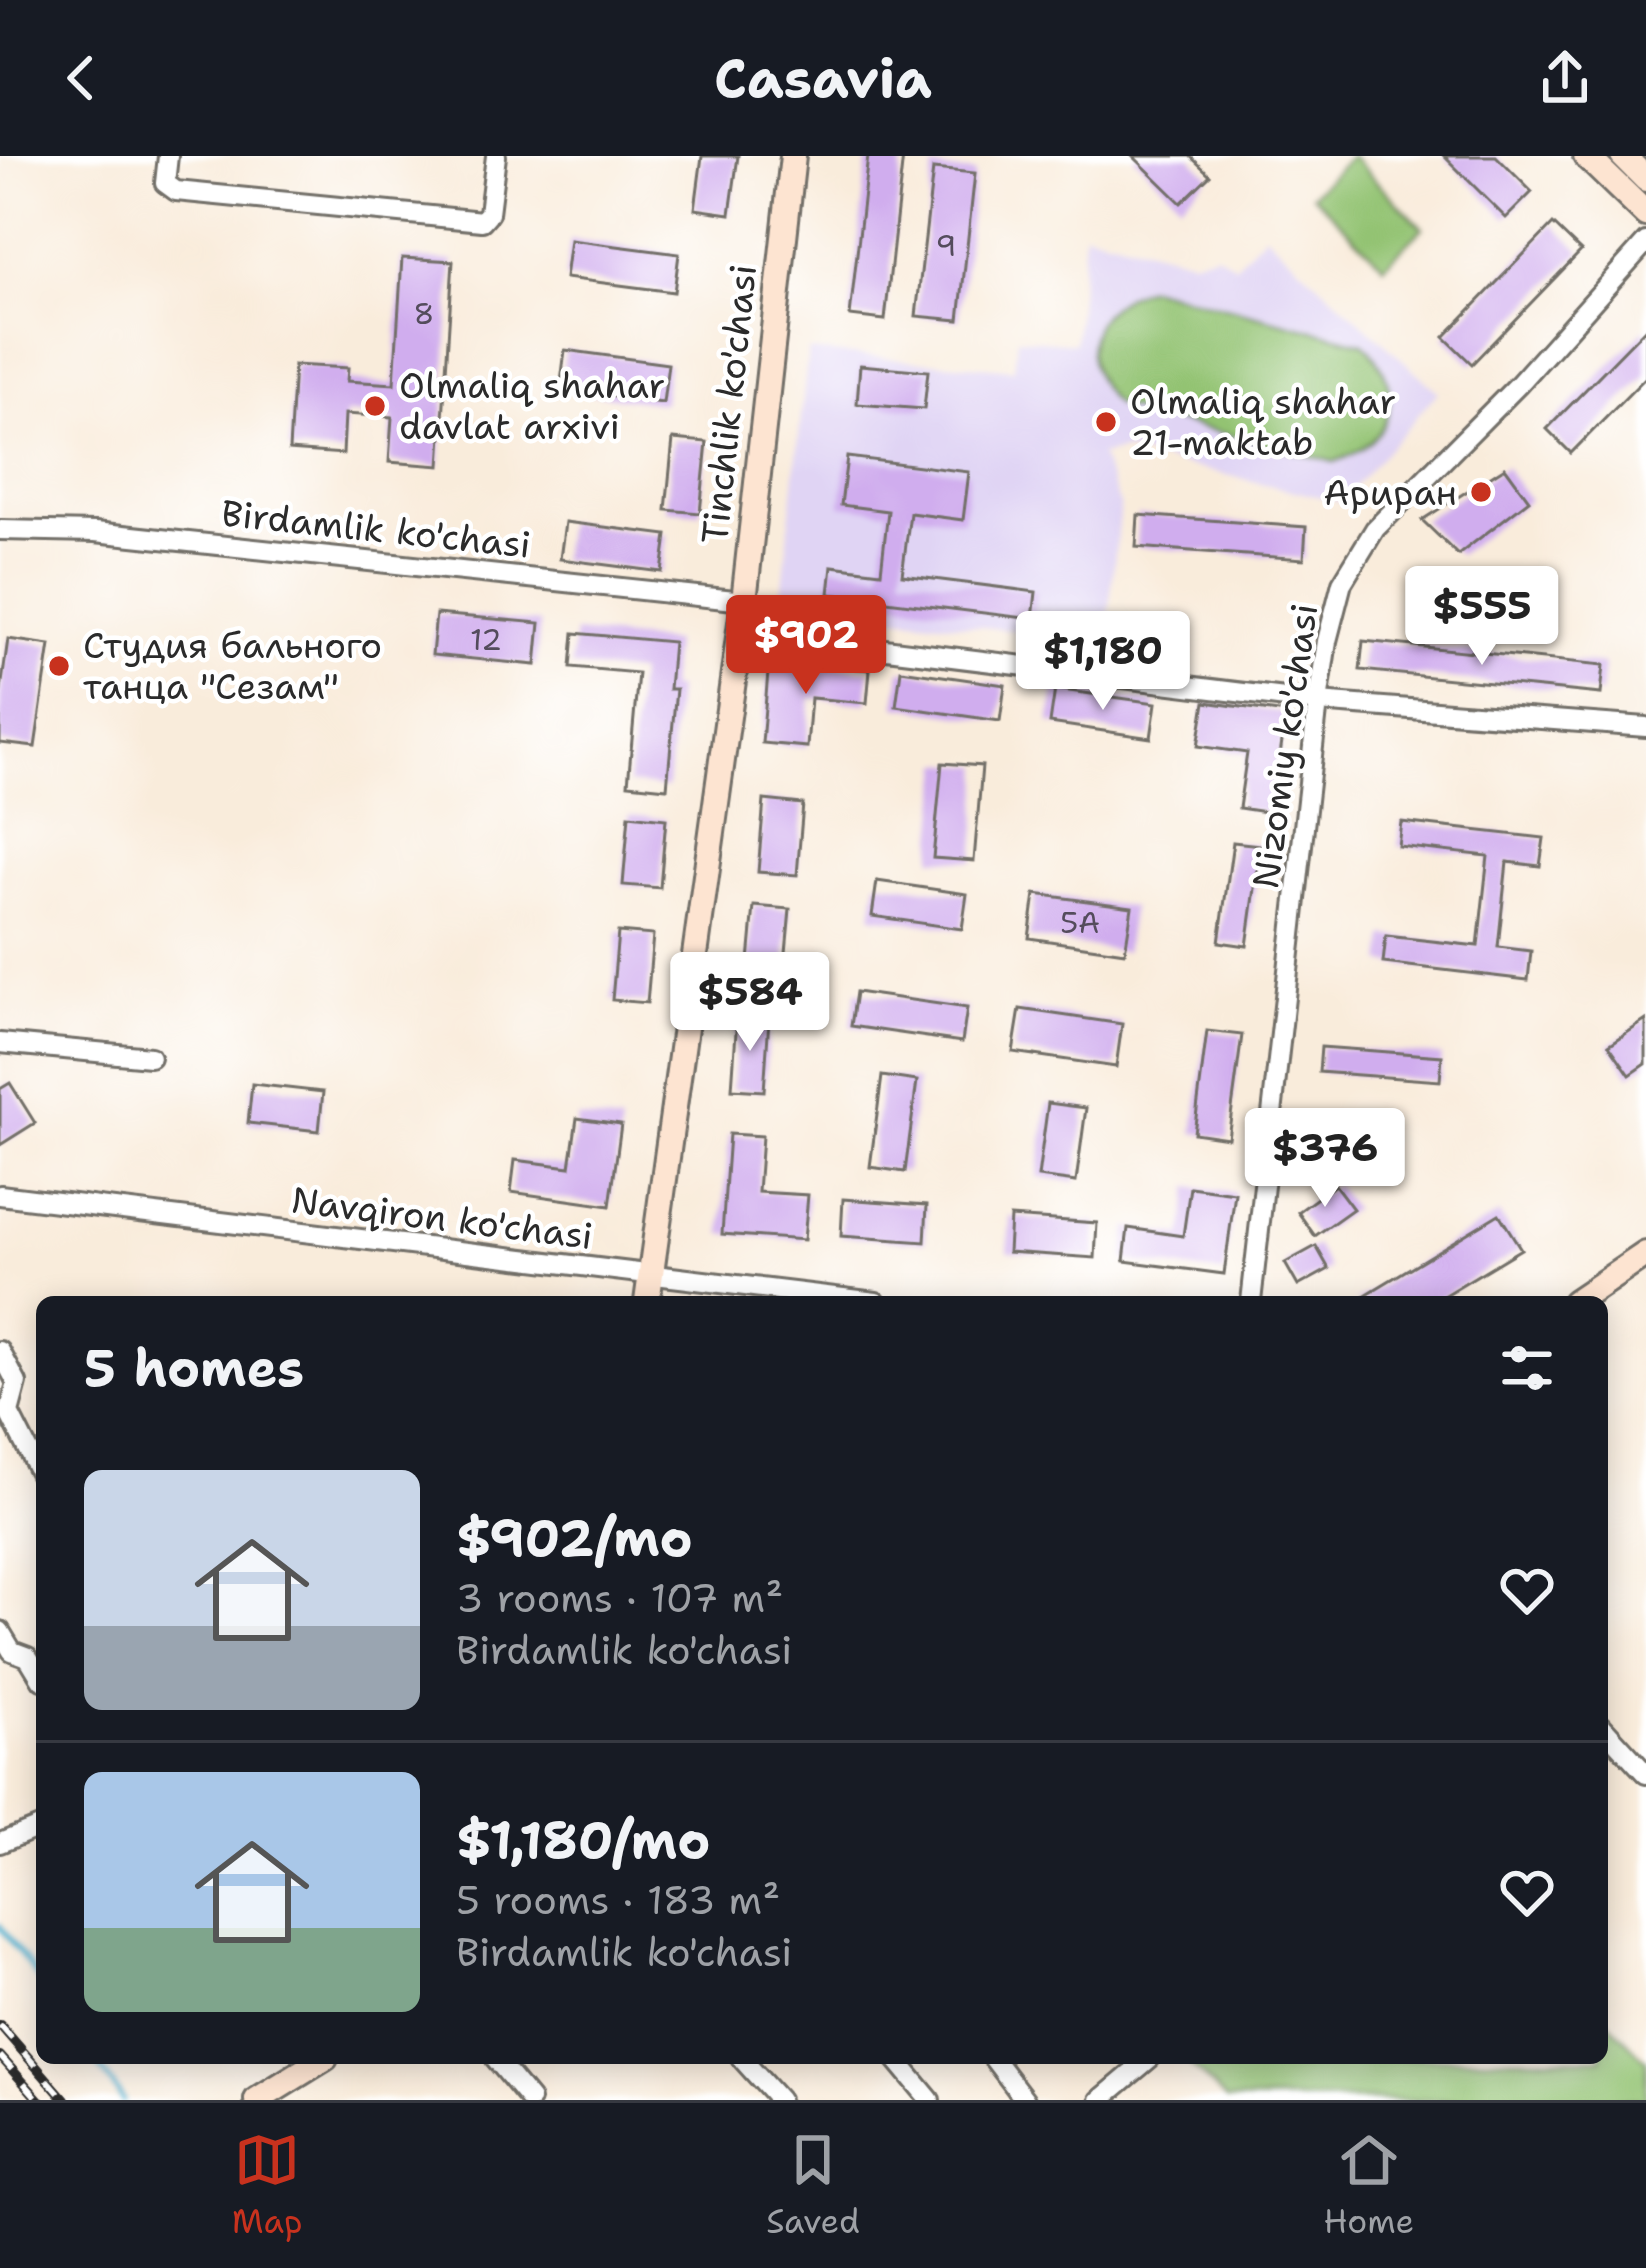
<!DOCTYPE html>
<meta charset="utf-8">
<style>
:root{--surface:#171b24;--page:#20242c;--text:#f1f3f6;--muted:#9ea1a6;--line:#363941;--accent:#c8321e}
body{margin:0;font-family:"Shantell Sans",sans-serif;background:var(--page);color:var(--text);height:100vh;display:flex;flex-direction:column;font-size:45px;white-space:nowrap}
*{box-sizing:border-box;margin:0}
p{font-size:39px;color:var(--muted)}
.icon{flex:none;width:66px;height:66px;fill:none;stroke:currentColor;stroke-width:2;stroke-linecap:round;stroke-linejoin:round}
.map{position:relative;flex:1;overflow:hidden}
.sheet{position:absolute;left:36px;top:1140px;width:1572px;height:768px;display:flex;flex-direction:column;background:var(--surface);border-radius:18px;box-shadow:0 6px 30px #0003}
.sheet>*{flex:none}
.price{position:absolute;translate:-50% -102px;padding:0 27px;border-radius:12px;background:#fff;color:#222;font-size:39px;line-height:78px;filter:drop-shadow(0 3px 6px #0008)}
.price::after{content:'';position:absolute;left:50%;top:72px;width:36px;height:27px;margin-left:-18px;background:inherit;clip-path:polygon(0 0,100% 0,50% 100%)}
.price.selected{background:var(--accent);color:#fff}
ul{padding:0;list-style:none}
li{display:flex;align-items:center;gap:36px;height:300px;padding:0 48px}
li+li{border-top:3px solid var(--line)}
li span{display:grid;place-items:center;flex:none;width:336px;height:240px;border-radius:18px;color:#555}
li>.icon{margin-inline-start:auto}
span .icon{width:144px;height:144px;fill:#fffc;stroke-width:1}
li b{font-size:51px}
h2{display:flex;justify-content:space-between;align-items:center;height:144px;padding:0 48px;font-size:51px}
header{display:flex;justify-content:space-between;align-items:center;height:156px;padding:0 48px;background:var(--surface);font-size:54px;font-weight:700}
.tab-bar{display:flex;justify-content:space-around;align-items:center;height:168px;border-top:3px solid var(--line);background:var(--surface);font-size:33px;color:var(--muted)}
.tab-bar a{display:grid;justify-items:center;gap:6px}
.tab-bar .selected{color:var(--accent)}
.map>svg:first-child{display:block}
.built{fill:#e0d4f4}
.green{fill:#93c372;stroke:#5f774e;stroke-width:3}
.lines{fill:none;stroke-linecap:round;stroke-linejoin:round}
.stream{stroke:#51b2cf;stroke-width:6}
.building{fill:#d0adee}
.street-casing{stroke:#736f69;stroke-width:24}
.secondary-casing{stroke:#736f69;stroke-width:30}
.street{stroke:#fff;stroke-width:18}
.secondary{stroke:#fde4d1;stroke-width:24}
.rail-casing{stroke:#2b2b2b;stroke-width:10}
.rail{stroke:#fff;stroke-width:6;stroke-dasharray:18;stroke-linecap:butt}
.poi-dot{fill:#c8321e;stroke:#fff;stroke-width:4.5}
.labels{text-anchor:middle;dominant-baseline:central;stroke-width:9;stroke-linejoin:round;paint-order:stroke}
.number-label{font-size:30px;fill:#544c5c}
.poi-label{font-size:36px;fill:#2b2b2b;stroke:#fff;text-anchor:start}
.street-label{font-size:36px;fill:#2b2b2b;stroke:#fff}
</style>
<header><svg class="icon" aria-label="back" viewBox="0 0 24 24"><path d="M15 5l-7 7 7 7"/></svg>Casavia<svg class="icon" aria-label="share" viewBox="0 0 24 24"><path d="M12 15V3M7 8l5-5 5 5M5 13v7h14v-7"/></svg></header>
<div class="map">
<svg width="1646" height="1944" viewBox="0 0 1646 1944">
<rect width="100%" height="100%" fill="#fff"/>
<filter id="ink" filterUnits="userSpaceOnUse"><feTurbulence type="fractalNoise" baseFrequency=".00833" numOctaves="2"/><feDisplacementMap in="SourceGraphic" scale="24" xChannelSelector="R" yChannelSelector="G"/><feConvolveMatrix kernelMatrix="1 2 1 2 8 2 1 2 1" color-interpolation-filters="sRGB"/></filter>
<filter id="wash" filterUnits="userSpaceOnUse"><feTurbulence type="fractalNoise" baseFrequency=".004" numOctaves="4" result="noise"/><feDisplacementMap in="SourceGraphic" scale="48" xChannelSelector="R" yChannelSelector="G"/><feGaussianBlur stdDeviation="2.7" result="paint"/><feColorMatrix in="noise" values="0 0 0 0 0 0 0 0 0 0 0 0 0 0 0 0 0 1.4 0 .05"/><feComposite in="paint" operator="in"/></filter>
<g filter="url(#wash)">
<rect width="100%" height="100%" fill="#f9ecdb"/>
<polygon class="built" points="1084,76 1191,103 1216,97 1235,109 1265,78 1438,236 1341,346 1124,295 1100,300 1120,350 1106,485 781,448 808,195 1014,213 1017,182 1075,187"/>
<g class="green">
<polygon points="1351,0 1423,72 1384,110 1312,38"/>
<path d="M1148 131 1364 187C1408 233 1394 286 1334 306L1117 250C1071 204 1086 150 1148 131Z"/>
<polygon points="1602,1859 1646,1904 1646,1944 1226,1944 1184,1902 1602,1902"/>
</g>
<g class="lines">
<g class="stream">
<polyline points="0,1770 42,1828"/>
<polyline points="94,1902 123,1944"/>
</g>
</g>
<g id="blocks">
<g class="building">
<polygon points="702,0 738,0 730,58 695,53"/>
<polygon points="868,0 903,0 885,164 850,160"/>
<polygon points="1133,0 1190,0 1210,19 1181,47"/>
<polygon points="1444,0 1496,0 1532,36 1506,62"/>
<polygon points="933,13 975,17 959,164 916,160"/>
<polygon points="1553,68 1581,95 1472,208 1444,181"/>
<polygon points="570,84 679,98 674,136 565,122"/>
<polygon points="402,102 453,105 440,310 389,306 392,261 345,258 343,298 289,294 294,209 348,212 347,225 394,228"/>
<polygon points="1646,172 1646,221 1571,297 1547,273"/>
<polygon points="565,194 668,208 663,247 560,234"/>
<polygon points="860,209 928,215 924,253 857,248"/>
<polygon points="673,283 707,286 700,357 666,354"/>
<polygon points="847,301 969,316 963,364 910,357 902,419 1036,436 1033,463 829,438 832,410 881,416 888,355 841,349"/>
<polygon points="1505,311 1529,344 1458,399 1422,364"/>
<polygon points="1138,359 1306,371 1304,403 1136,391"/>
<polygon points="565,366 667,379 662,416 560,403"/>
<polygon points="436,458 540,467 536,509 432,499"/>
<polygon points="574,477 673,486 669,533 676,533 667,632 628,628 638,517 571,511"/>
<polygon points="8,483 50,489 35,591 0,587 0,541"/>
<polygon points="1363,485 1604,509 1601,538 1360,514"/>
<polygon points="769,505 870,514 867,547 811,542 807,591 762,587"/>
<polygon points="901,514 1005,529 1000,565 896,550"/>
<polygon points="1055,533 1156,547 1151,582 1050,567"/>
<polygon points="1205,546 1286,557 1272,657 1239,652 1247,597 1198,590"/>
<polygon points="942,607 982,610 974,705 933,702"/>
<polygon points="764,644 803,648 797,719 758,716"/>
<polygon points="629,659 666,663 660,732 623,729"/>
<polygon points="1401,666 1544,682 1540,710 1507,706 1498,791 1531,795 1528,824 1383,807 1386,780 1478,790 1488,700 1398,690"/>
<polygon points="1233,686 1261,689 1247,790 1219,786"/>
<polygon points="877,725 967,738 962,773 872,760"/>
<polygon points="1035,738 1132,751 1125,796 1029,782"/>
<polygon points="754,750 790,753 783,830 747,827"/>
<polygon points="618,776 653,779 647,847 612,844"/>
<polygon points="856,836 967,852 962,886 851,870"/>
<polygon points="1020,853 1122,868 1116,911 1013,896"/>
<polygon points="737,861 769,863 764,935 732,933"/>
<polygon points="1646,864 1646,908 1630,919 1609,889"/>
<polygon points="1207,875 1242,879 1228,982 1194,977"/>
<polygon points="1321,891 1442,900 1440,925 1319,916"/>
<polygon points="882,920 917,925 905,1016 870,1011"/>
<polygon points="10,927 35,967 0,989 0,933"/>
<polygon points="252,928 323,936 319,975 248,967"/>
<polygon points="1048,947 1086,952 1076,1026 1038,1021"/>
<polygon points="577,962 621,968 610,1050 511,1036 515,1004 570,1011"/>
<polygon points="729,978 762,980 758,1036 808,1039 804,1084 722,1078"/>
<polygon points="1335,1029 1353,1053 1315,1080 1298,1056"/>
<polygon points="1190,1031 1235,1037 1224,1118 1124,1105 1128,1072 1183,1080"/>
<polygon points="843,1043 927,1049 925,1086 841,1080"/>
<polygon points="1499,1058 1521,1093 1433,1146 1354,1146"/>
<polygon points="1010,1061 1097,1067 1095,1102 1008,1096"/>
<polygon points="1316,1090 1329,1113 1298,1130 1285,1107"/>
</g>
</g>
</g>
<g filter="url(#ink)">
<use href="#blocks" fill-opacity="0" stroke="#736f69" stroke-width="3"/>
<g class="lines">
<defs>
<g id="street">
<polyline points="168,0 165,27 176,35 482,65 489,57 496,0"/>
<polyline points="0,374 95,376 744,445"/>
<polyline points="739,475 1318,546 1646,571"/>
<polyline points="0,887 150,901"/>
<polyline points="0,1039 876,1146"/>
<polyline points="1251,1146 1318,546 1327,485 1342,427 1375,373 1519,228 1646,86"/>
<polyline points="0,1195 17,1227 9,1257 42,1322"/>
<polyline points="0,1475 12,1495 28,1501 42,1524"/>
<polyline points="1602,1570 1646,1618"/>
<polyline points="0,1687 42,1670"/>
<polyline points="495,1902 530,1944"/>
<polyline points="741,1902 779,1944"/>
<polyline points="895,1902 930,1944"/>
<polyline points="993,1902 1025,1944"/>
<polyline points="1100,1944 1150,1902"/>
</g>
<g id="secondary">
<polyline points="1586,0 1646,58"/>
<polyline points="1623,0 1646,23"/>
<polyline points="647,1146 744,445 793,0"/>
<polyline points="1575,1146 1646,1098"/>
<polyline points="257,1944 325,1902"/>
</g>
</defs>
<use href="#street" class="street-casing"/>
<use href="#secondary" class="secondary-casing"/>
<use href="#street" class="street"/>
<use href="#secondary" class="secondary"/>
<defs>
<g id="rail">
<polyline points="0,1869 65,1944"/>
<polyline points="0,1900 39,1944"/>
</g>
</defs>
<use href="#rail" class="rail-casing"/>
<use href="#rail" class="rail"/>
</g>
</g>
<g class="poi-dot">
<circle cx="375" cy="250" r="12"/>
<circle cx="1106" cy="266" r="12"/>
<circle cx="1481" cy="336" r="12"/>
<circle cx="59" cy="510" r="12"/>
</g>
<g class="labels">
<g class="number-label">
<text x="946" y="89">9</text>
<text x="424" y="157">8</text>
<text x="486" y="483">12</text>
<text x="1080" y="766">5А</text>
</g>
<g class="poi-label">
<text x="399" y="229">Olmaliq shahar<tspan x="399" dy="41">davlat arxivi</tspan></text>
<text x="1130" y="245">Olmaliq shahar<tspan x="1130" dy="41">21-maktab</tspan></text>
<text x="1457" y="336" text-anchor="end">Ариран</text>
<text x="83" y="489">Студия бального<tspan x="83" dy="41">танца "Сезам"</tspan></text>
</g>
<g class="street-label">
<text transform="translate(729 248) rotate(-84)">Tinchlik ko'chasi</text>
<text transform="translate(376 373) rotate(6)">Birdamlik ko'chasi</text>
<text transform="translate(1285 590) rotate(-82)">Nizomiy ko'chasi</text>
<text transform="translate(442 1062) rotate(7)">Navqiron ko'chasi</text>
</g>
</g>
</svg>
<b class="price" style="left:1482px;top:512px">$555</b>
<b class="price selected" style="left:806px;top:541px">$902</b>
<b class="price" style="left:1103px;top:557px">$1,180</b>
<b class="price" style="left:750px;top:898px">$584</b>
<b class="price" style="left:1325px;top:1054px">$376</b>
<section class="sheet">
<h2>5 homes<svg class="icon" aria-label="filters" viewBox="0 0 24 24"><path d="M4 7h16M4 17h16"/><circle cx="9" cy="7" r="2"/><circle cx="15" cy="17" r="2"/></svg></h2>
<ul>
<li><span style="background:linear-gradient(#c9d6e8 65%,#9aa5b1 0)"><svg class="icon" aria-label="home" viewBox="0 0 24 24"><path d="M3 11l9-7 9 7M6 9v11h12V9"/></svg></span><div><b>$902/mo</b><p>3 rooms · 107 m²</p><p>Birdamlik ko'chasi</p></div><svg class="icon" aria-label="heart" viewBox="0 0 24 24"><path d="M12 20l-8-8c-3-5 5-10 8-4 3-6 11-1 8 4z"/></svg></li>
<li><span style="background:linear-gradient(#a9c7e8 65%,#7fa58c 0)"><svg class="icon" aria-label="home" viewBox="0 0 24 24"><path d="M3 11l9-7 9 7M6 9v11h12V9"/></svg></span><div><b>$1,180/mo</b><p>5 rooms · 183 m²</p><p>Birdamlik ko'chasi</p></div><svg class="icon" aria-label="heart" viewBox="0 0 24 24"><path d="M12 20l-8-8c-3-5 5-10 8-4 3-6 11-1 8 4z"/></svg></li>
</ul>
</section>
</div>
<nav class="tab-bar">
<a class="selected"><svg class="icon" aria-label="map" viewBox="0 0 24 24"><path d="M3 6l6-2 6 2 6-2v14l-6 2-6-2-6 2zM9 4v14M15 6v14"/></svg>Map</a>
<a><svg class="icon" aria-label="saved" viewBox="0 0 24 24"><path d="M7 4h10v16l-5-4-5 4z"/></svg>Saved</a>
<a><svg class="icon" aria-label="home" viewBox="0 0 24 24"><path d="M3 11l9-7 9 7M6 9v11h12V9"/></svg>Home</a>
</nav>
